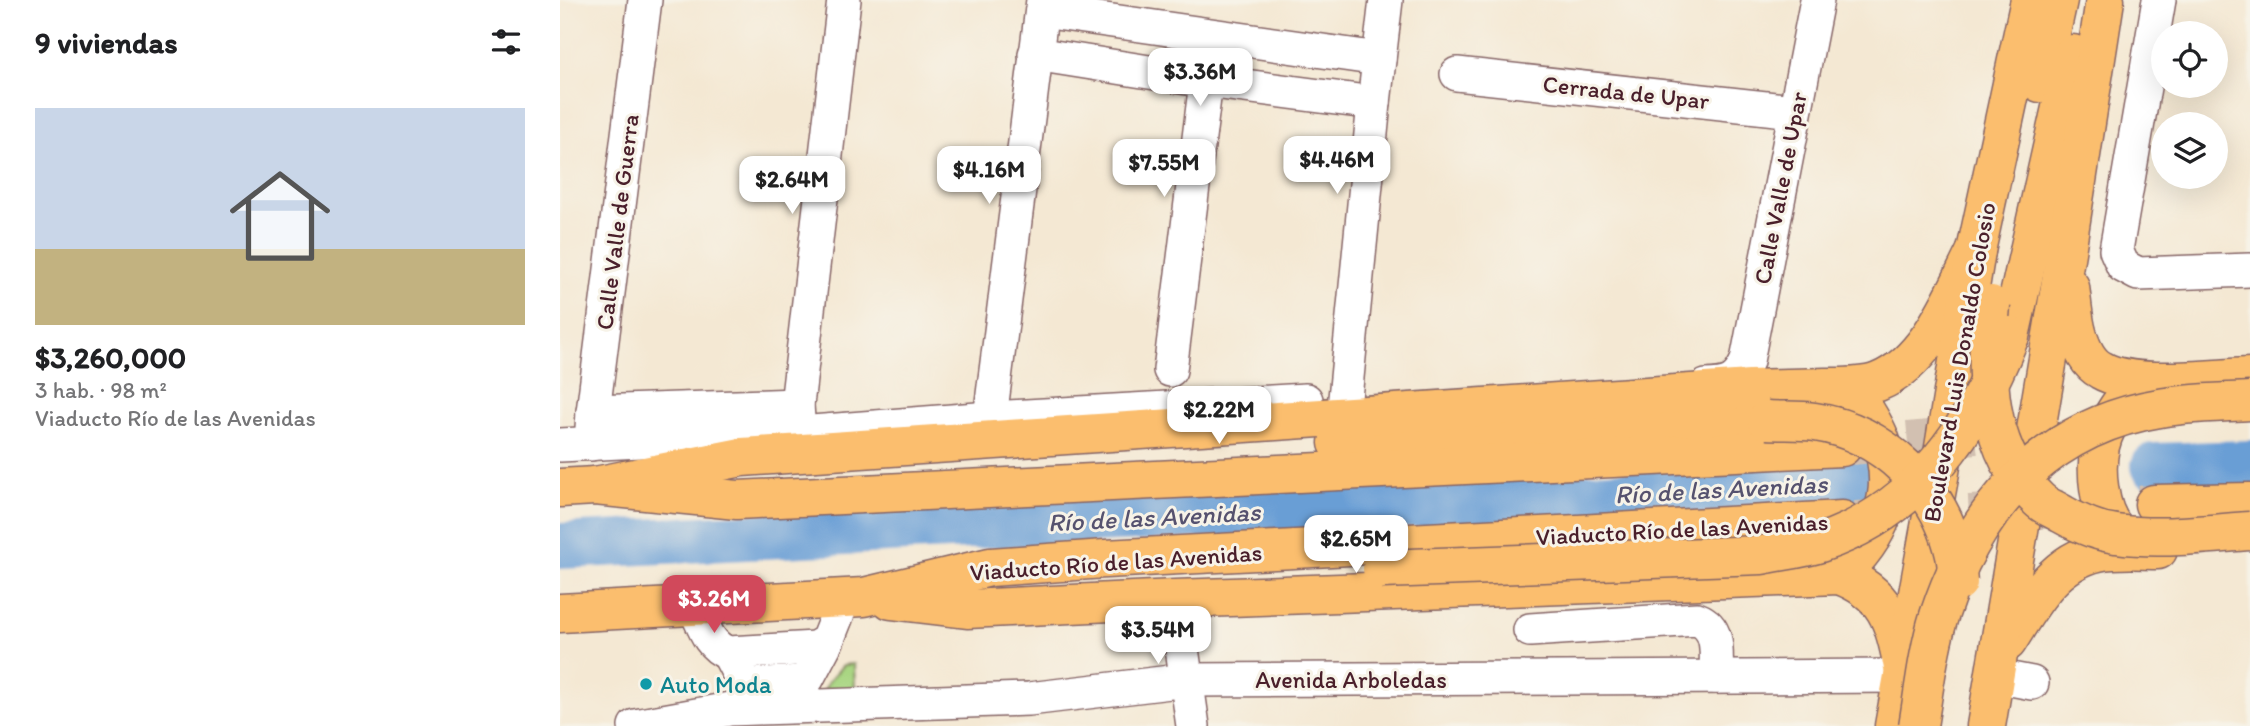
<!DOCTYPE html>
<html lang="es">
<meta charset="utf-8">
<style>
:root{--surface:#fff;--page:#f6f6f6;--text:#202124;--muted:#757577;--accent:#d1495b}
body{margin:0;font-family:Itim,sans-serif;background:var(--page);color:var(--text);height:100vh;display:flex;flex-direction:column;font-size:26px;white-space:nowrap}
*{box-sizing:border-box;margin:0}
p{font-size:23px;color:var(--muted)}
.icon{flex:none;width:38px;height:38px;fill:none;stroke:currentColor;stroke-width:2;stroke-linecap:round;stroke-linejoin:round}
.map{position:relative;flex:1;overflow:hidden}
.drawer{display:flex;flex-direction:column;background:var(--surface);width:560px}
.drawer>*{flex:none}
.controls{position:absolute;left:1591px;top:21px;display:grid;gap:14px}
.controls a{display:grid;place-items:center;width:77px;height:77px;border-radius:50%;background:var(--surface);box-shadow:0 7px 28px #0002;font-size:35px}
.price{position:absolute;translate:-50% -60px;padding:0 16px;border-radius:14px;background:#fff;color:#222;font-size:23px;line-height:46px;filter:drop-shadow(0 2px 4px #0008)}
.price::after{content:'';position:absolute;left:50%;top:42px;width:21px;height:16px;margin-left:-10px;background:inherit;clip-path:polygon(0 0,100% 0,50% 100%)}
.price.on{background:var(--accent);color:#fff}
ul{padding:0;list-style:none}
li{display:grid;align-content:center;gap:14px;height:371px;padding:0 35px}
li span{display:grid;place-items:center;height:217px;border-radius:0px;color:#555}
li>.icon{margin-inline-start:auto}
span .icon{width:126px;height:126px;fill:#fffc;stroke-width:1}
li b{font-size:30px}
h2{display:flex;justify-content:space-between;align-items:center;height:84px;padding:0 35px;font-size:30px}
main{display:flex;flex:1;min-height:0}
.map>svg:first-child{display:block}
.green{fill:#a9d582;stroke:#7a7a56;stroke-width:2}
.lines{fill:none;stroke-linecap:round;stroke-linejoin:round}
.river{stroke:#699ed5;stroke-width:46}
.major-tunnel{stroke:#d2c0b1;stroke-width:38;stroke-dasharray:38 19;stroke-linecap:butt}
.minor-casing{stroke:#866566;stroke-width:36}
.major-casing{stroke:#866566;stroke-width:41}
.minor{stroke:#fff;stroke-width:33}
.major{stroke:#fbbe6e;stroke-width:38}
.major-bridge-casing{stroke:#866566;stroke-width:41;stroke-linecap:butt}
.major-bridge{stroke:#fbbe6e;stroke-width:38}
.culture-dot{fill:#0f9aa8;stroke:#f7f3e8;stroke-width:2.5}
.labels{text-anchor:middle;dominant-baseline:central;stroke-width:6;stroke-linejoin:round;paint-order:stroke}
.street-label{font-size:24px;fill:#4a1f2b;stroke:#f7f3e8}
.culture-label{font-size:24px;fill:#0d838f;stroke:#f7f3e8;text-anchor:start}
.water-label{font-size:26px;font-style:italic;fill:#56526f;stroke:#f7f3e8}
</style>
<main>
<section class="drawer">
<h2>9 viviendas<svg class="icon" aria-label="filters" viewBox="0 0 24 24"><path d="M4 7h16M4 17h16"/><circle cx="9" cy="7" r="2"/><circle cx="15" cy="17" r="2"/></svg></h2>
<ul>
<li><span style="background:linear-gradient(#c9d6e8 65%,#c2b280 0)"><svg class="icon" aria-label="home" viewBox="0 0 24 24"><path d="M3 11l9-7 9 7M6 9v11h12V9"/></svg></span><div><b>$3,260,000</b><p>3 hab. · 98 m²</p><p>Viaducto Río de las Avenidas</p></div></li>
</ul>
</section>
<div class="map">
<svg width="1690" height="726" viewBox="0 0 1690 726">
<rect width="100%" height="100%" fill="#f7f3e8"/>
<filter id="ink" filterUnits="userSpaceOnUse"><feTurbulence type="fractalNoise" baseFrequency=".0143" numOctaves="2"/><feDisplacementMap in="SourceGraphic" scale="14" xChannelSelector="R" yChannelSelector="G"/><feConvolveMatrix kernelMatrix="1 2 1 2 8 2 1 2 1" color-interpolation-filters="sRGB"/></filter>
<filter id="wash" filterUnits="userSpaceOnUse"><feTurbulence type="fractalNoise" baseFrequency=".00686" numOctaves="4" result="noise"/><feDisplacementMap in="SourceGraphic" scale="28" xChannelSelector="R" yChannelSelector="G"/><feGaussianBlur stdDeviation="1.57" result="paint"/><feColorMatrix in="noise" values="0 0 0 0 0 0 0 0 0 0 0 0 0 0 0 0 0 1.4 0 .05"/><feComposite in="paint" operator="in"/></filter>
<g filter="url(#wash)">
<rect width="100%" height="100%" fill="#f4e8d3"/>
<polygon class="green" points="294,664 295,689 264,691 268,682 283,665"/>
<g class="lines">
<g class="river">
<polyline points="1594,466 1690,463"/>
<polyline points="0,546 1315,482"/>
</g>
</g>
</g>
<g filter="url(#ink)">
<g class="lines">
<g class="major-tunnel">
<polyline points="1291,446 1416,435"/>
<polyline points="1295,520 1594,504"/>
</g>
<defs>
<g id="minor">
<polyline points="1599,0 1556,250 1563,266 1578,274 1690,270"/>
<polyline points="482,11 819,59"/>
<polyline points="475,54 646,81 814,103"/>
<polyline points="897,74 1234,111"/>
<polyline points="610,370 649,58"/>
<path d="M1146 386C1169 385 1177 383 1187 361L1257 0"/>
<polyline points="785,398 814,103 826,0"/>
<polyline points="33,412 237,405"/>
<polyline points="430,418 483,0"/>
<polyline points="239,433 237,405 284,0"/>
<polyline points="31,444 33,412 85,0"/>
<polyline points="0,445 239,433 430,418 746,400"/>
<polyline points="615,599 633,726"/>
<path d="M134 606C143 624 148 646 168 653L255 648 267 641 284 598"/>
<path d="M970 630 1137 619C1161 628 1156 655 1156 677"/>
<polyline points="168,653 181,678 191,685 241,682 247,679 267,641"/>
<polyline points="1435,676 1472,683"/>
<polyline points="75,726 170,709 469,699 627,680 1342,676"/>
</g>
<g id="major">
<polyline points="1480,83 1498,0"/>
<path d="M1510 287C1513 309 1514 335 1526 355 1529 360 1535 367 1541 370 1573 389 1652 378 1690 377"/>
<polyline points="1450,336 1513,54"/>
<path d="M1562 402C1552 416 1544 429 1540 446 1535 470 1538 511 1556 530 1564 538 1574 543 1585 546"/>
<polyline points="778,443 1207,420"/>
<path d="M35 486 182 457 1190 389C1215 388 1240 388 1265 387 1282 387 1302 388 1318 382 1368 362 1393 296 1416 251"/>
<polyline points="0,488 35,486 177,500 1282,447"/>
<polyline points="1594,504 1690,502"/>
<path d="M1279 575C1319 540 1341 493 1320 439 1313 420 1300 404 1290 387"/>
<path d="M331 600 407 609 615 599 1279 575C1326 592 1334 621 1343 667"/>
<polyline points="0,613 304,597 430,567 545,559 1282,520"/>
<path d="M1447 642C1470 606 1492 562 1538 552 1556 548 1579 550 1598 550"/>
<polyline points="1334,726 1380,472 1416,251 1470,0"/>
<polyline points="1426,726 1506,252 1545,0"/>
</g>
</defs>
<use href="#minor" class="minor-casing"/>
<use href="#major" class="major-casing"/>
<use href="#minor" class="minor"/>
<use href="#major" class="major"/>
<defs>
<g id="major-bridge">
<path d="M1431 305C1425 374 1425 450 1479 500 1485 506 1494 509 1502 514 1518 523 1537 532 1556 534 1600 540 1646 534 1690 531"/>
<path d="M1207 420C1223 421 1240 420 1255 422 1323 432 1380 488 1395 555 1397 564 1397 573 1398 582"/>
<path d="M822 569 1202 555C1221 551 1242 549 1260 543 1358 511 1414 427 1450 336"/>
<path d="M1358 726C1364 690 1368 651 1379 616 1412 515 1477 435 1584 411 1619 403 1654 403 1690 401"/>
</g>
</defs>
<use href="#major-bridge" class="major-bridge-casing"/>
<use href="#major-bridge" class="major-bridge"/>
</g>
</g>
<circle class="culture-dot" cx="86" cy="684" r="7"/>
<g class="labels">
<g class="street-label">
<text transform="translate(1066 92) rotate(6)">Cerrada de Upar</text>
<text transform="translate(1220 188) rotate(-79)">Calle Valle de Upar</text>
<text transform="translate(57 222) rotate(-83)">Calle Valle de Guerra</text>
<text transform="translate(1399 362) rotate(-80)">Boulevard Luis Donaldo Colosio</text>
<text transform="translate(1122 529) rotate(-3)">Viaducto Río de las Avenidas</text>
<text transform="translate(556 562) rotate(-4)">Viaducto Río de las Avenidas</text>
<text x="791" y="679">Avenida Arboledas</text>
</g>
<g class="culture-label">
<text x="100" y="684">Auto Moda</text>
</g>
<g class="water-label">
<text transform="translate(1161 489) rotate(-3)">Río de las Avenidas</text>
<text transform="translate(594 517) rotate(-3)">Río de las Avenidas</text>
</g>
</g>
</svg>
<div class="controls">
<a><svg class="icon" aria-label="locate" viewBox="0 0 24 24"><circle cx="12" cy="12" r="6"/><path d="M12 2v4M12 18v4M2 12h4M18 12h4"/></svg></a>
<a><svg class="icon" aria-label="layers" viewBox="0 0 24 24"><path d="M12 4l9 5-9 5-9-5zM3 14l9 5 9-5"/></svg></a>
</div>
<b class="price" style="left:640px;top:108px">$3.36M</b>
<b class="price" style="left:777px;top:196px">$4.46M</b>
<b class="price" style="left:604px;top:199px">$7.55M</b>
<b class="price" style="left:429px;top:206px">$4.16M</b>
<b class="price" style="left:232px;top:216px">$2.64M</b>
<b class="price" style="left:659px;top:446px">$2.22M</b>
<b class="price" style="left:796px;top:575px">$2.65M</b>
<b class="price on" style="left:154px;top:635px">$3.26M</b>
<b class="price" style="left:598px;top:666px">$3.54M</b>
</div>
</main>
